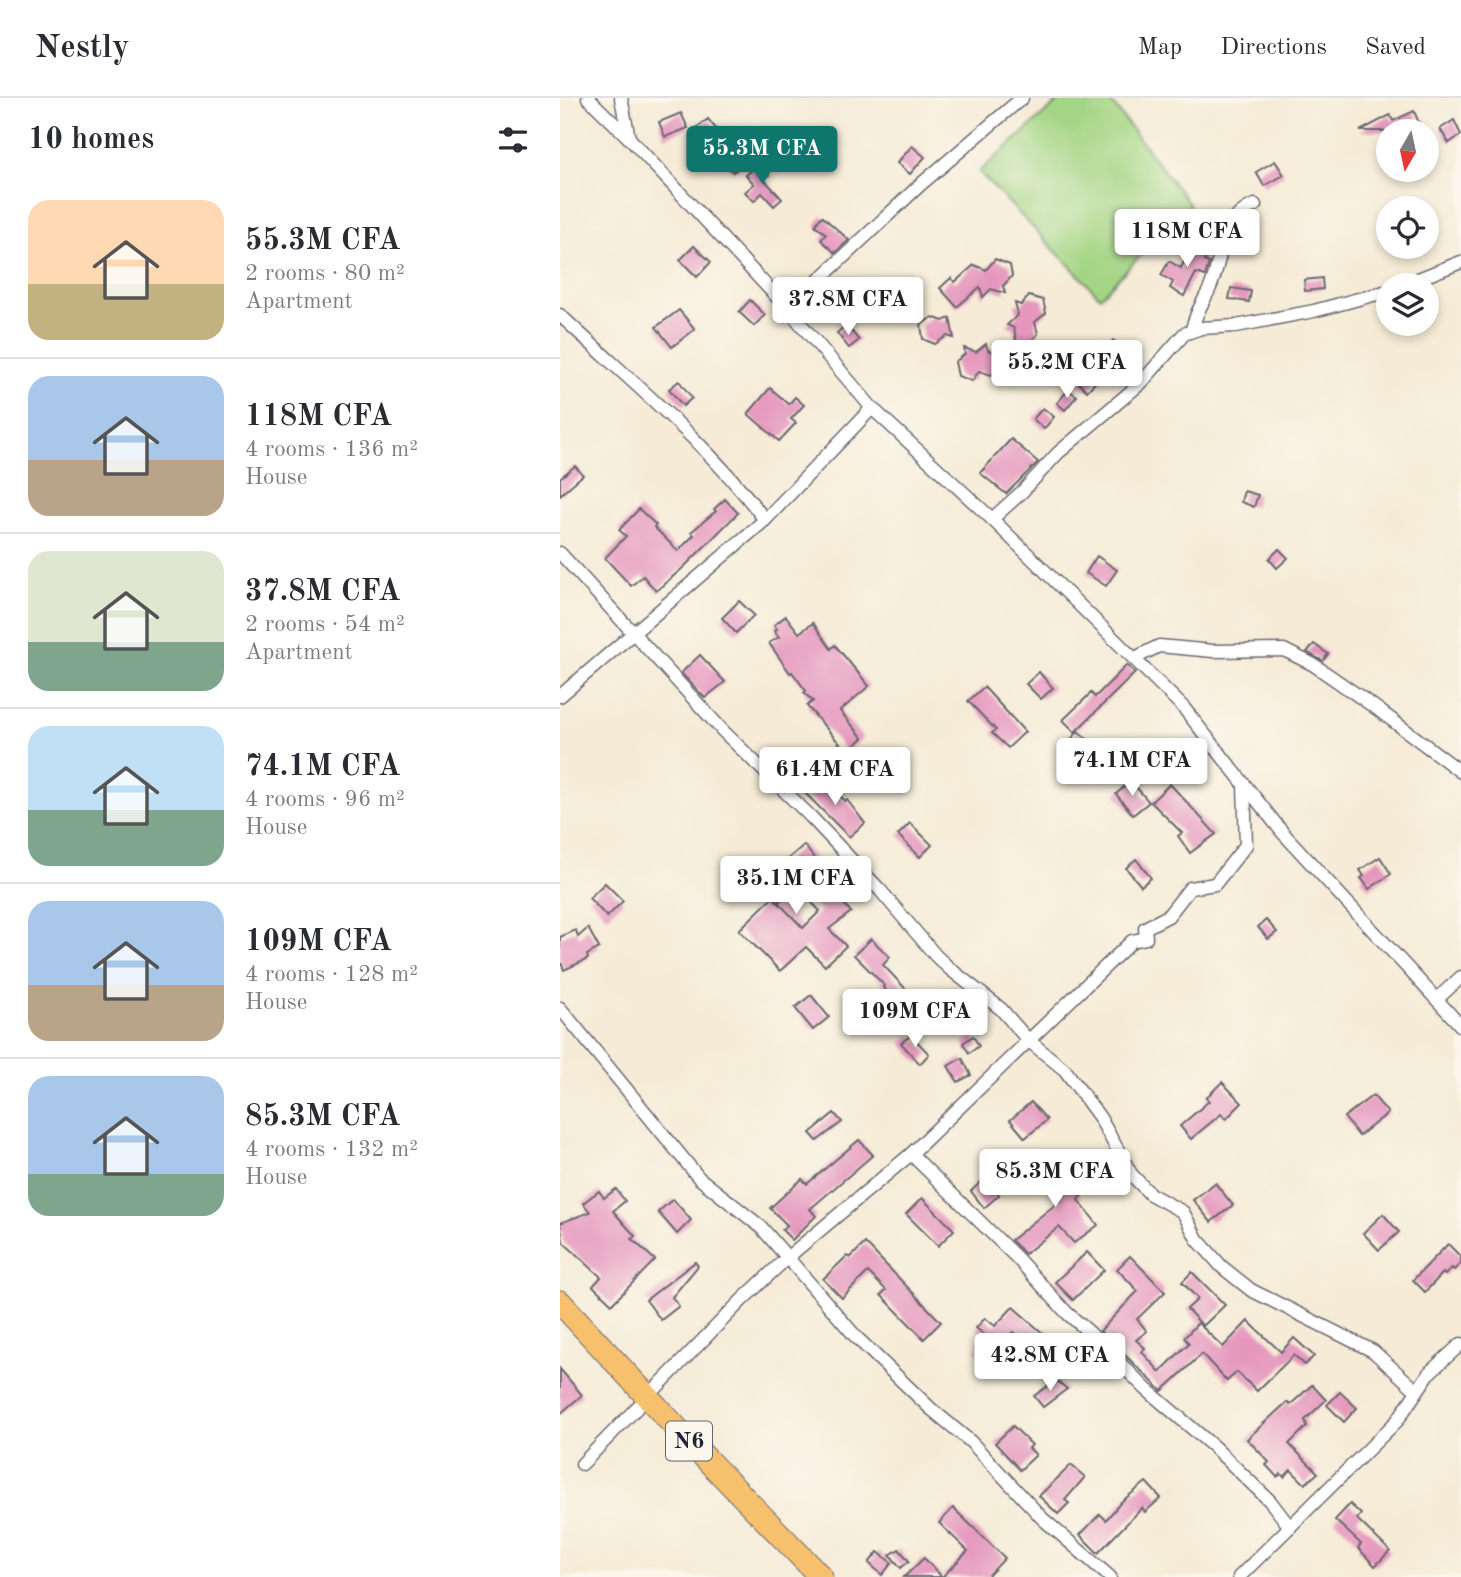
<!DOCTYPE html>
<meta charset="utf-8">
<style>
:root{--surface:#fff;--page:#f7f7f7;--text:#2b2b33;--muted:#7c7c81;--line:#e1e1e2;--accent:#0f766e}
body{margin:0;font-family:"Old Standard TT",serif;background:var(--page);color:var(--text);height:100vh;display:flex;flex-direction:column;font-size:26px;white-space:nowrap}
*{box-sizing:border-box;margin:0}
p{font-size:23px;color:var(--muted)}
.icon{flex:none;width:38px;height:38px;fill:none;stroke:currentColor;stroke-width:2;stroke-linecap:round;stroke-linejoin:round}
.map{position:relative;flex:1;overflow:hidden}
.panel{display:flex;flex-direction:column;background:var(--surface);width:560px}
.panel>*{flex:none}
.needle{width:46px;rotate:189deg}
.fabs{position:absolute;left:816px;top:21px;display:grid;gap:14px}
.fabs a{display:grid;place-items:center;width:63px;height:63px;border-radius:50%;background:var(--surface);box-shadow:0 4px 10px #0003;font-size:35px}
.price{position:absolute;translate:-50% -60px;padding:0 16px;border-radius:7px;background:#fff;color:#222;font-size:23px;line-height:46px;filter:drop-shadow(0 2px 4px #0008)}
.price::after{content:'';position:absolute;left:50%;top:42px;width:21px;height:16px;margin-left:-10px;background:inherit;clip-path:polygon(0 0,100% 0,50% 100%)}
.price.active{background:var(--accent);color:#fff}
ul{padding:0;list-style:none}
li{display:flex;align-items:center;gap:21px;height:175px;padding:0 28px}
li+li{border-top:2px solid var(--line)}
li span{display:grid;place-items:center;flex:none;width:196px;height:140px;border-radius:21px;color:#555}
li>.icon{margin-inline-start:auto}
span .icon{width:84px;height:84px;fill:#fffc;stroke-width:1}
li b{font-size:30px}
h2{display:flex;justify-content:space-between;align-items:center;height:84px;padding:0 28px;font-size:30px}
header{display:flex;align-items:center;gap:42px;box-sizing:border-box;height:98px;padding:0 35px;background:var(--surface);border-bottom:2px solid var(--line)}
header strong{font-size:33px}
nav{display:flex;gap:38px;margin-inline-start:auto;font-size:24px}
main{display:flex;flex:1;min-height:0}
.map>svg:first-child{display:block}
.green{fill:#a4d584;stroke:#637c60;stroke-width:2}
.building{fill:#e597bd}
.lines{fill:none;stroke-linecap:round;stroke-linejoin:round}
.street-casing{stroke:#6c6871;stroke-width:15}
.highway-casing{stroke:#6c6871;stroke-width:25}
.street{stroke:#fff;stroke-width:12}
.highway{stroke:#f7c06c;stroke-width:23}
.labels{text-anchor:middle;dominant-baseline:central;stroke-width:7;stroke-linejoin:round;paint-order:stroke}
.shield{fill:#fbf7ec;stroke:#636270;stroke-width:2}
.shield-label{font-size:23px;font-weight:bold;fill:#22223b}
</style>
<header>
<strong>Nestly</strong>
<nav><a>Map</a><a>Directions</a><a>Saved</a></nav>
</header>
<main>
<section class="panel">
<h2>10 homes<svg class="icon" aria-label="filters" viewBox="0 0 24 24"><path d="M4 7h16M4 17h16"/><circle cx="9" cy="7" r="2"/><circle cx="15" cy="17" r="2"/></svg></h2>
<ul>
<li><span style="background:linear-gradient(#ffd9b3 60%,#c2b280 0)"><svg class="icon" aria-label="home" viewBox="0 0 24 24"><path d="M3 11l9-7 9 7M6 9v11h12V9"/></svg></span><div><b>55.3M CFA</b><p>2 rooms · 80 m²</p><p>Apartment</p></div></li>
<li><span style="background:linear-gradient(#a9c7e8 60%,#b9a48a 0)"><svg class="icon" aria-label="home" viewBox="0 0 24 24"><path d="M3 11l9-7 9 7M6 9v11h12V9"/></svg></span><div><b>118M CFA</b><p>4 rooms · 136 m²</p><p>House</p></div></li>
<li><span style="background:linear-gradient(#dfe7d0 65%,#7fa58c 0)"><svg class="icon" aria-label="home" viewBox="0 0 24 24"><path d="M3 11l9-7 9 7M6 9v11h12V9"/></svg></span><div><b>37.8M CFA</b><p>2 rooms · 54 m²</p><p>Apartment</p></div></li>
<li><span style="background:linear-gradient(#bfe0f5 60%,#7fa58c 0)"><svg class="icon" aria-label="home" viewBox="0 0 24 24"><path d="M3 11l9-7 9 7M6 9v11h12V9"/></svg></span><div><b>74.1M CFA</b><p>4 rooms · 96 m²</p><p>House</p></div></li>
<li><span style="background:linear-gradient(#a9c7e8 60%,#b9a48a 0)"><svg class="icon" aria-label="home" viewBox="0 0 24 24"><path d="M3 11l9-7 9 7M6 9v11h12V9"/></svg></span><div><b>109M CFA</b><p>4 rooms · 128 m²</p><p>House</p></div></li>
<li><span style="background:linear-gradient(#a9c7e8 70%,#7fa58c 0)"><svg class="icon" aria-label="home" viewBox="0 0 24 24"><path d="M3 11l9-7 9 7M6 9v11h12V9"/></svg></span><div><b>85.3M CFA</b><p>4 rooms · 132 m²</p><p>House</p></div></li>
</ul>
</section>
<div class="map">
<svg width="901" height="1479" viewBox="0 0 901 1479">
<rect width="100%" height="100%" fill="#fbf7ec"/>
<filter id="ink" filterUnits="userSpaceOnUse"><feTurbulence type="fractalNoise" baseFrequency=".0143" numOctaves="2"/><feDisplacementMap in="SourceGraphic" scale="14" xChannelSelector="R" yChannelSelector="G"/><feConvolveMatrix kernelMatrix="1 2 1 2 8 2 1 2 1" color-interpolation-filters="sRGB"/></filter>
<filter id="wash" filterUnits="userSpaceOnUse"><feTurbulence type="fractalNoise" baseFrequency=".00686" numOctaves="4" result="noise"/><feDisplacementMap in="SourceGraphic" scale="28" xChannelSelector="R" yChannelSelector="G"/><feGaussianBlur stdDeviation="1.57" result="paint"/><feColorMatrix in="noise" values="0 0 0 0 0 0 0 0 0 0 0 0 0 0 0 0 0 1.4 0 .05"/><feComposite in="paint" operator="in"/></filter>
<g filter="url(#wash)">
<rect width="100%" height="100%" fill="#f5ebd6"/>
<polygon class="green" points="502,0 548,0 630,107 540,199 419,74"/>
<g id="blocks">
<g class="building">
<polygon points="854,13 859,25 843,33 800,33 830,17 833,23"/>
<polygon points="121,15 128,30 105,39 99,24"/>
<polygon points="148,21 157,32 139,46 131,34"/>
<polygon points="894,22 901,37 889,45 880,31"/>
<polygon points="352,48 365,59 350,76 337,65"/>
<polygon points="172,52 184,66 173,74 161,61"/>
<polygon points="715,63 724,77 704,88 696,74"/>
<polygon points="200,66 209,77 204,81 222,101 214,108 202,95 194,103 185,94 194,86 186,77"/>
<polygon points="262,118 289,142 275,155 261,142 266,136 255,127"/>
<polygon points="633,144 649,151 644,163 649,165 645,178 636,175 624,198 610,190 613,184 601,177 609,163 621,170"/>
<polygon points="134,148 151,164 137,179 120,162"/>
<polygon points="435,161 450,167 452,178 443,188 445,195 431,191 423,199 420,189 397,209 380,190 391,180 395,184 414,167 426,172"/>
<polygon points="762,180 763,191 745,193 744,182"/>
<polygon points="671,190 691,193 689,204 669,201"/>
<polygon points="469,198 483,202 486,215 475,224 478,236 464,250 475,260 464,271 450,256 457,248 454,230 447,227 458,217 455,205 461,207"/>
<polygon points="190,202 205,217 194,228 179,214"/>
<polygon points="119,212 135,231 112,249 96,229"/>
<polygon points="372,219 383,223 390,220 394,240 387,238 375,246 363,241 361,227"/>
<polygon points="286,227 299,242 289,250 277,235"/>
<polygon points="553,242 566,252 527,293 517,283 525,276 522,273 531,263 533,265"/>
<polygon points="426,246 428,252 452,260 431,277 419,273 412,283 398,278 395,264 405,256 404,250 416,254"/>
<polygon points="119,283 132,300 123,308 109,291"/>
<polygon points="210,290 229,306 235,299 244,307 231,321 236,325 219,343 188,316"/>
<polygon points="508,292 517,298 505,312 497,305"/>
<polygon points="483,310 494,319 484,331 473,321"/>
<polygon points="451,341 478,364 446,396 420,375"/>
<polygon points="15,368 23,377 0,397 0,380"/>
<polygon points="684,393 698,397 694,409 681,404"/>
<polygon points="165,401 178,415 124,469 96,493 83,478 71,488 45,460 66,438 59,432 79,411 96,427 94,429 118,453 134,437 131,434 156,413 154,411"/>
<polygon points="719,451 728,460 717,470 709,461"/>
<polygon points="537,458 557,472 546,488 526,475"/>
<polygon points="179,503 194,517 176,535 162,520"/>
<polygon points="226,518 239,535 253,525 271,551 275,547 309,588 280,613 303,640 287,654 247,608 253,603 244,595 246,593 232,574 230,575 209,545 219,539 214,533 217,531 214,527"/>
<polygon points="754,546 768,556 763,563 747,554"/>
<polygon points="140,557 165,584 145,600 121,575"/>
<polygon points="567,567 575,575 515,634 503,622 531,595 535,599"/>
<polygon points="479,574 493,590 481,601 466,586"/>
<polygon points="424,589 465,634 448,650 432,635 436,632 408,603"/>
<polygon points="518,633 539,651 526,666 505,649"/>
<polygon points="261,678 285,703 287,702 305,725 289,739 244,694"/>
<polygon points="571,683 589,704 573,717 556,696"/>
<polygon points="610,686 656,736 630,755 618,738 622,735 591,704"/>
<polygon points="350,725 372,747 360,759 338,737"/>
<polygon points="244,747 261,769 248,779 270,802 276,796 291,814 269,831 286,848 265,868 246,849 220,873 179,832 213,799 243,830 260,813 235,787 219,804 204,788 210,783 207,779"/>
<polygon points="820,759 831,776 809,791 801,780 804,778 800,772"/>
<polygon points="576,761 591,780 581,788 566,770"/>
<polygon points="45,785 63,803 47,819 29,800"/>
<polygon points="706,822 717,834 708,841 698,829"/>
<polygon points="28,830 39,850 27,857 28,861 4,872 0,862 0,839 16,832 18,839"/>
<polygon points="311,841 330,859 323,867 360,906 348,917 337,904 318,921 310,914 329,896 323,889 325,888 294,857"/>
<polygon points="251,897 269,919 253,932 235,910"/>
<polygon points="351,937 369,956 360,966 341,945"/>
<polygon points="413,938 419,948 409,955 403,945"/>
<polygon points="402,960 411,977 398,984 388,968"/>
<polygon points="662,984 682,1005 666,1021 661,1016 631,1041 620,1028 649,1003 646,1000"/>
<polygon points="813,997 828,1015 799,1038 784,1019"/>
<polygon points="471,1004 487,1022 465,1040 450,1022"/>
<polygon points="274,1015 282,1024 257,1043 250,1035"/>
<polygon points="299,1042 313,1057 250,1111 256,1118 232,1142 222,1132 227,1127 210,1110 242,1081 247,1086"/>
<polygon points="475,1054 502,1076 521,1098 518,1102 538,1127 514,1145 499,1129 465,1156 451,1142 501,1102 482,1082 480,1084 462,1069"/>
<polygon points="436,1070 448,1084 437,1094 439,1097 424,1110 411,1093"/>
<polygon points="655,1085 673,1107 651,1124 633,1102"/>
<polygon points="56,1091 65,1103 53,1113 75,1138 72,1141 95,1162 52,1206 33,1188 41,1179 3,1144 0,1125 30,1114 23,1105 39,1093 44,1100"/>
<polygon points="362,1100 394,1132 378,1148 346,1116"/>
<polygon points="113,1101 131,1122 117,1136 98,1114"/>
<polygon points="823,1116 839,1134 819,1152 803,1135"/>
<polygon points="305,1145 381,1224 364,1241 321,1197 326,1192 308,1174 282,1200 263,1181 287,1158 290,1160"/>
<polygon points="888,1146 901,1159 901,1165 894,1172 892,1170 885,1177 883,1175 865,1194 853,1182"/>
<polygon points="527,1154 544,1172 513,1202 495,1184"/>
<polygon points="570,1158 605,1194 577,1221 587,1233 576,1242 585,1250 582,1254 600,1274 629,1245 624,1240 638,1225 663,1249 688,1223 721,1254 734,1240 754,1258 745,1267 734,1257 697,1293 677,1274 667,1283 642,1256 602,1293 540,1233 578,1193 557,1171"/>
<polygon points="135,1164 138,1168 112,1199 119,1208 101,1222 86,1202"/>
<polygon points="632,1174 665,1207 643,1228 627,1211 638,1201 622,1184"/>
<polygon points="453,1209 502,1252 492,1262 468,1236 462,1242 453,1234 437,1252 441,1256 430,1267 415,1251 427,1239 416,1230 425,1220 435,1228"/>
<polygon points="0,1271 22,1297 0,1316"/>
<polygon points="496,1282 507,1291 483,1309 474,1298"/>
<polygon points="752,1287 766,1302 745,1322 747,1328 729,1346 758,1375 745,1386 731,1372 724,1379 721,1376 717,1379 706,1367 709,1364 687,1341 727,1304 730,1307"/>
<polygon points="780,1294 797,1310 784,1324 767,1307"/>
<polygon points="453,1328 472,1347 469,1350 476,1357 460,1372 435,1345"/>
<polygon points="511,1367 525,1379 505,1402 509,1405 498,1416 479,1398"/>
<polygon points="586,1384 601,1400 585,1414 582,1410 538,1455 520,1437 540,1416 546,1422 561,1404"/>
<polygon points="790,1406 801,1416 797,1421 830,1453 815,1468 798,1450 801,1446 775,1422"/>
<polygon points="393,1410 445,1460 427,1479 382,1479 408,1453 379,1425"/>
<polygon points="339,1451 349,1463 341,1470 330,1457"/>
<polygon points="318,1454 332,1465 322,1477 309,1465"/>
<polygon points="364,1460 382,1479 344,1479"/>
</g>
</g>
</g>
<g filter="url(#ink)">
<use href="#blocks" fill-opacity="0" stroke="#6c6871" stroke-width="2"/>
<g class="lines">
<defs>
<g id="street">
<polyline points="28,0 69,40 228,211 312,310 432,421 623,609 723,735 901,928"/>
<polyline points="61,0 69,40"/>
<polyline points="843,187 901,164"/>
<polyline points="228,211 360,87 462,0"/>
<path d="M0 217C70 283 147 344 205 422"/>
<path d="M632 232C635 216 642 206 649 192 663 163 659 120 695 107"/>
<polyline points="432,421 462,394 498,355 581,285 624,236 641,230 676,228 754,213 828,193"/>
<polyline points="0,455 163,633 251,719 320,792 376,858 390,871 441,911 468,942 505,972 540,1020 571,1076 590,1096 623,1114 637,1141 662,1169 691,1192 813,1253 856,1292"/>
<polyline points="575,560 599,548 653,553 724,552 754,567 816,610 901,674"/>
<polyline points="0,598 205,422 312,310"/>
<polyline points="877,901 901,879"/>
<polyline points="0,910 139,1080 201,1129 296,1239 370,1310 411,1344 483,1421 550,1479"/>
<polyline points="351,1056 457,1160 507,1215 530,1235 586,1291 654,1349 710,1403 730,1429"/>
<polyline points="22,1366 182,1202 228,1159 351,1056 572,843 586,840 585,830 608,818 630,790 655,786 686,747 684,686"/>
<polyline points="679,1479 837,1323 870,1274 901,1246"/>
</g>
<polyline id="highway" points="0,1204 122,1336 261,1479"/>
</defs>
<use href="#street" class="street-casing"/>
<use href="#highway" class="highway-casing"/>
<use href="#street" class="street"/>
<use href="#highway" class="highway"/>
</g>
</g>
<g class="labels">
<rect class="shield" x="106" y="1323.5" width="46" height="39" rx="5"/>
<g class="shield-label">
<text x="129" y="1343">N6</text>
</g>
</g>
</svg>
<div class="fabs">
<a><svg class="needle" viewBox="-14 -14 28 28"><path d="M0-13l5 13h-10z" fill="#e53935"/><path d="M0 13l5-13h-10z" fill="#7c7c81"/></svg></a>
<a><svg class="icon" aria-label="locate" viewBox="0 0 24 24"><circle cx="12" cy="12" r="6"/><path d="M12 2v4M12 18v4M2 12h4M18 12h4"/></svg></a>
<a><svg class="icon" aria-label="layers" viewBox="0 0 24 24"><path d="M12 4l9 5-9 5-9-5zM3 14l9 5 9-5"/></svg></a>
</div>
<b class="price active" style="left:202px;top:88px">55.3M CFA</b>
<b class="price" style="left:627px;top:171px">118M CFA</b>
<b class="price" style="left:288px;top:239px">37.8M CFA</b>
<b class="price" style="left:507px;top:302px">55.2M CFA</b>
<b class="price" style="left:572px;top:700px">74.1M CFA</b>
<b class="price" style="left:275px;top:709px">61.4M CFA</b>
<b class="price" style="left:236px;top:818px">35.1M CFA</b>
<b class="price" style="left:355px;top:951px">109M CFA</b>
<b class="price" style="left:495px;top:1111px">85.3M CFA</b>
<b class="price" style="left:490px;top:1295px">42.8M CFA</b>
</div>
</main>
